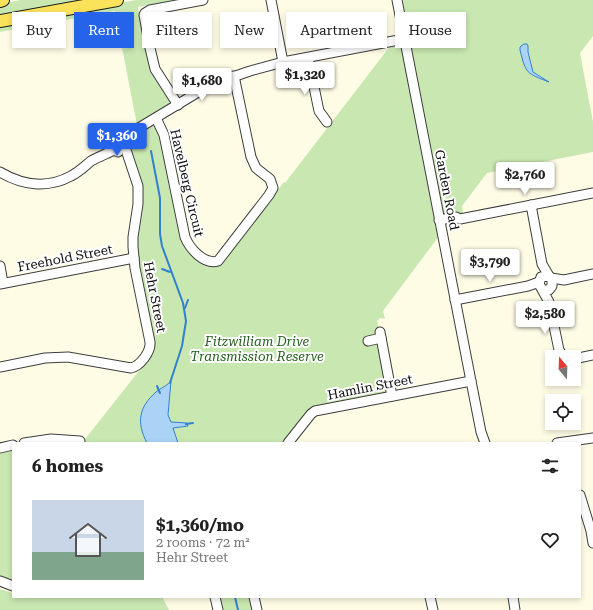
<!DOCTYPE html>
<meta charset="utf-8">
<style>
:root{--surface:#fff;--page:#f6f6f6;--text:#222;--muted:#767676;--accent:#2563eb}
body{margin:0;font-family:"Roboto Serif",serif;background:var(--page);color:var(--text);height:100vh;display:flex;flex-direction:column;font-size:15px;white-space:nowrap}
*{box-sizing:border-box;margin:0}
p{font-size:13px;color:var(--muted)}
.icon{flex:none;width:22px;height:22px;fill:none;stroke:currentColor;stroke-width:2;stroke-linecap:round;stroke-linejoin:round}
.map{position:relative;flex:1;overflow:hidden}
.panel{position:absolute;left:12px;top:442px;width:569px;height:156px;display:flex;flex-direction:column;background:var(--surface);border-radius:0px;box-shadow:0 2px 6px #0003}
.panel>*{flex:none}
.top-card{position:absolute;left:12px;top:12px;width:569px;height:36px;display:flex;gap:8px}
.needle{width:26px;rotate:341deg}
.fabs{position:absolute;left:545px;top:350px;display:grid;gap:8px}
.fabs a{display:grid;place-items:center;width:36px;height:36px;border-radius:0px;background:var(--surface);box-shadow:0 2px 6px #0003;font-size:20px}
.price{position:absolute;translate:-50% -34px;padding:0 9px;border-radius:4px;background:#fff;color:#222;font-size:13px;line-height:26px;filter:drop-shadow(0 1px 2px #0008)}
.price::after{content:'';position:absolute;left:50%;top:24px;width:12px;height:9px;margin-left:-6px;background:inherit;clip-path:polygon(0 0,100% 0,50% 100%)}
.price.active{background:var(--accent);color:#fff}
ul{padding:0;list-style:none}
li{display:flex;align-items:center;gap:12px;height:100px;padding:0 20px}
li span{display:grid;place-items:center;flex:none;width:112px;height:80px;border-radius:0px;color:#555}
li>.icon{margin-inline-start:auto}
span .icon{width:48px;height:48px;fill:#fffc;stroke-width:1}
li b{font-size:17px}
h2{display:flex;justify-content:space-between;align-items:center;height:48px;padding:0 20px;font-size:17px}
.tag{padding:0 14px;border-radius:0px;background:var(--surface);box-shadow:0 2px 6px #0003;font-size:14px;line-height:36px}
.tag.active{background:var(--accent);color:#fff}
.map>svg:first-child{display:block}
.green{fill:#c9e8b1}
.water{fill:#abd3f6;stroke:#3181ce}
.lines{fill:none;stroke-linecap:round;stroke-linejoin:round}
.stream{stroke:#3181ce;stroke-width:2}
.minor-casing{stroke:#3d3d3d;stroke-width:11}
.major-casing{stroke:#1b1b1b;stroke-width:14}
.minor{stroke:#fff;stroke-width:9}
.major{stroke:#fbe25b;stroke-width:12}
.labels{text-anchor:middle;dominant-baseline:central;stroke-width:4;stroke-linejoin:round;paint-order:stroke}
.street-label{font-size:13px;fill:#0a0a0a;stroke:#fff}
.park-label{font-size:13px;font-style:italic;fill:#23601b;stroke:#fff}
</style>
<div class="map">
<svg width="593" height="610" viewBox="0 0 593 610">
<rect width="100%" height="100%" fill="#fffce6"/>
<g class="green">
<polygon points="21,0 100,0 0,18 0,4"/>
<path d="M136 0H176L138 7C142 29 143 54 153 73 158 83 172 95 169 106L137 125 115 11 0 32V25Z"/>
<polygon points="403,0 593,0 593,36 580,53 593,122 593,152 487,173 462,206 463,214 445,215 443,214 404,15"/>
<path d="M391 45 399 46 403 50 439 236 383 311 385 319 380 318 377 321 379 330 378 343 387 388 383 394 308 412 284 443H82L153 353 155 349 154 339 137 255V236L141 207 127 144C132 135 144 126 154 126L158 129 182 242C188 254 208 275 222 263L284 182 285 183Z"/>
<polygon points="13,449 13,584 0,579 0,452"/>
<polygon points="0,589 13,593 13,597 162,597 169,610 0,610"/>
<polygon points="219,597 251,597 253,610 221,610"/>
</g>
<g class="water">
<path d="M524 44H527L528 46V52L533 72 549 82C526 73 526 74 520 50V47Z"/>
<path d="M171 381 168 415 171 422 187 423 188 426 173 428 178 443H147C136 422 139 407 156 392 162 387 164 388 171 381Z"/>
</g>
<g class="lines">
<g class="stream">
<polyline points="151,151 160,198 160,234 162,246 183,303 186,321 182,346 170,383"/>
<polyline points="162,269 170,272"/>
<polyline points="185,308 188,300"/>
<polyline points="157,386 160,393"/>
<polyline points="186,424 193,423"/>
<polyline points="235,597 238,610"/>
</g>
<defs>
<g id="minor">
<polyline points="271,0 283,62"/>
<polyline points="397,0 471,381 481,432 485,443"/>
<polyline points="308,58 319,111 327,122"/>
<polyline points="178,105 155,69 150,48 144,15 145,13 150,10 203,0"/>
<path d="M156 118 164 135 185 237C190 249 204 265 218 261L269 195 273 188 270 179 256 168 251 157 234 76"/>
<polyline points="117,134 137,129 200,91 224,80 250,71 283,62 404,39"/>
<polyline points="118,152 109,147 108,141 113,135 117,134 121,136"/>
<path d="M0 172C22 185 47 189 71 176 79 172 85 166 91 161 98 157 106 154 114 150"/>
<polyline points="531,205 542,264 549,276"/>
<polyline points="439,220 456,217 460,219 593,193"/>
<polyline points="0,266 3,283"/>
<polyline points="551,278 564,280 593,274"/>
<polyline points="0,284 134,258"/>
<polyline points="543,290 549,290 552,286 552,280 549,276 541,277 539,284 549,302 559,350 563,357"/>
<polyline points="455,300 528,286 539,282"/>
<polyline points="380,332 392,396"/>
<polyline points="368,341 381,338"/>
<polyline points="574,359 593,355"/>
<path d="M0 367 45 358 68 357 131 368C140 366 151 352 150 342L135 268 133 247V237L138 204V186L124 144"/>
<polyline points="24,443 51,439 80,441"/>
<polyline points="288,443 311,414 315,411 471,381"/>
<polyline points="557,443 593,438"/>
<polyline points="0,448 13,445"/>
<polyline points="580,495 591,531 593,543"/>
<polyline points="0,581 13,586"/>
<polyline points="215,597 218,610"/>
<polyline points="254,597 257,610"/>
<polyline points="430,597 433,610"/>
<polyline points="513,597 515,610"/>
</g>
<g id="major">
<polyline points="0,1 3,0"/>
<polyline points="0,21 117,0"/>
</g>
</defs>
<use href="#minor" class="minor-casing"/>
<use href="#major" class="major-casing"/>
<use href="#minor" class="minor"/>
<use href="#major" class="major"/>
</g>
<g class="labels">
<g class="street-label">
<text transform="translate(187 183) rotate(77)">Havelberg Circuit</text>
<text transform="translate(447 190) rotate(79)">Garden Road</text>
<text transform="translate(65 258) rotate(-11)">Freehold Street</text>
<text transform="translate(155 297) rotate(79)">Hehr Street</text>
<text transform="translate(370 387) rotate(-11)">Hamlin Street</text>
</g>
<g class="park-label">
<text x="257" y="341">Fitzwilliam Drive<tspan x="257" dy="15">Transmission Reserve</tspan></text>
</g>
</g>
</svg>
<div class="fabs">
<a><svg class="needle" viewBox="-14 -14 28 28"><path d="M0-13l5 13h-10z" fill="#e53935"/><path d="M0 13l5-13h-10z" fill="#767676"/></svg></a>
<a><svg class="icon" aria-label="locate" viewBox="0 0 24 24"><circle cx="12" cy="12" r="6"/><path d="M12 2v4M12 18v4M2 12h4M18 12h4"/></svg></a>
</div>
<b class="price" style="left:305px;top:96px">$1,320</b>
<b class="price" style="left:202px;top:102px">$1,680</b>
<b class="price active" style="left:117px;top:157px">$1,360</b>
<b class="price" style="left:525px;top:196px">$2,760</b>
<b class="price" style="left:490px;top:283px">$3,790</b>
<b class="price" style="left:545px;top:335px">$2,580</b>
<div class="top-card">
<a class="tag">Buy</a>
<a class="tag active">Rent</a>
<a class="tag">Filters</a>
<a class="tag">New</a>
<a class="tag">Apartment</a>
<a class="tag">House</a>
</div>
<section class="panel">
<h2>6 homes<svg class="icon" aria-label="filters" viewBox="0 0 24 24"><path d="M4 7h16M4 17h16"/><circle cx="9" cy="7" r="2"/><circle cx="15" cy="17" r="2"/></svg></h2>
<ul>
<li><span style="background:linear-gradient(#c9d6e8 65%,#7fa58c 0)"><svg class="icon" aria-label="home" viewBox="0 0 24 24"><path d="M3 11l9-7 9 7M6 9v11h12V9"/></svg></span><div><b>$1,360/mo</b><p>2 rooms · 72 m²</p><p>Hehr Street</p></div><svg class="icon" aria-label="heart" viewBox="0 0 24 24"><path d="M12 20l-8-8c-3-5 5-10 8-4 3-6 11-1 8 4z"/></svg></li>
</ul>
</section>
</div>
